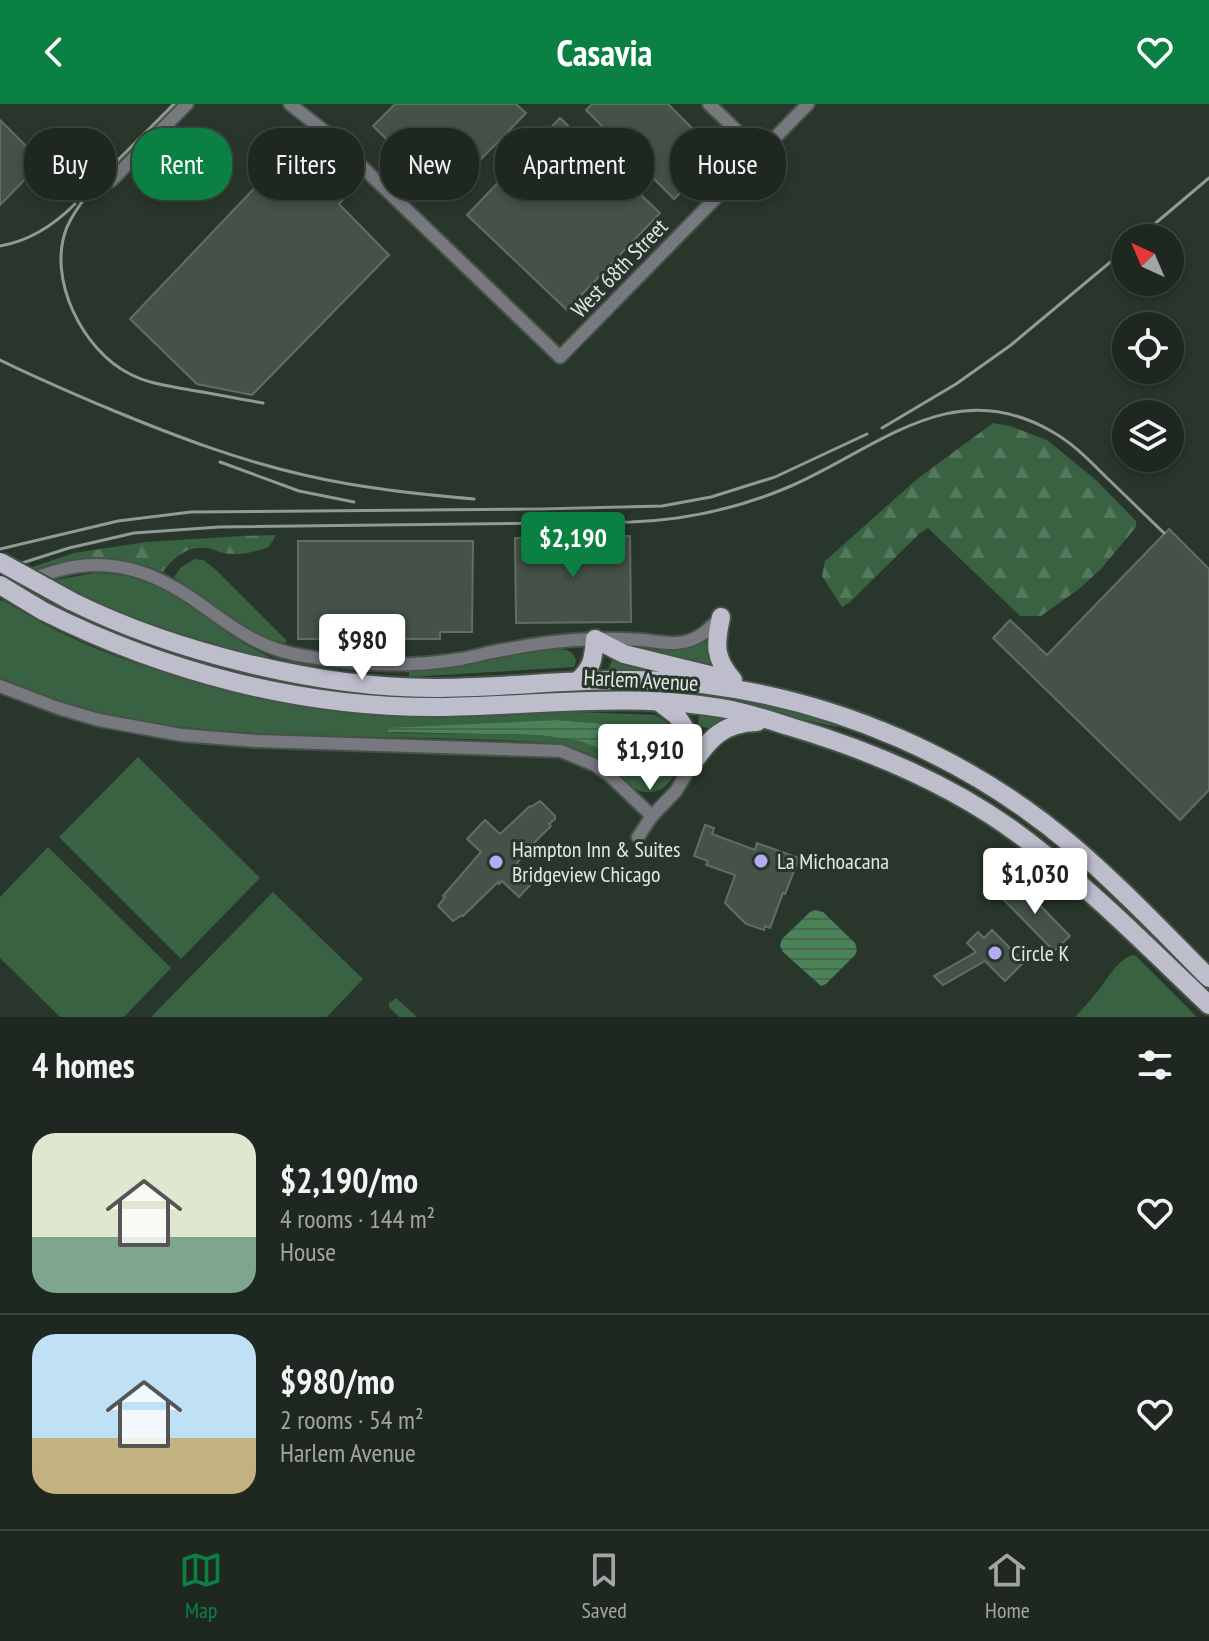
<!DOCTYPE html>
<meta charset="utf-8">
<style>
:root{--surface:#1f2820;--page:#273029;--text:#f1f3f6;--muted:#a1a6a5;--line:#3c443e;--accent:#0b8043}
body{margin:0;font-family:"PT Sans Narrow",sans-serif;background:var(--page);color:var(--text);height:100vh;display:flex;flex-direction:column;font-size:30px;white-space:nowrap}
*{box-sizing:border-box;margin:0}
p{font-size:26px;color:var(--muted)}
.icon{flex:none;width:44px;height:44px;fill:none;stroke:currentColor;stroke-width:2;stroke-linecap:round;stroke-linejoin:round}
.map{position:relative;height:913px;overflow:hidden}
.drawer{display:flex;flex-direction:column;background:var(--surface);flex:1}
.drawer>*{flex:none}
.banner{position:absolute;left:24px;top:24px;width:800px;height:72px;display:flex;gap:16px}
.needle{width:52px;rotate:316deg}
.fabs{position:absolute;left:1112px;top:120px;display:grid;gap:16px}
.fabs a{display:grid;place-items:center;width:72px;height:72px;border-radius:50%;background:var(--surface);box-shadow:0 4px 12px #0003,0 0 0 2px var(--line);font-size:40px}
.price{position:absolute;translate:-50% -68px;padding:0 18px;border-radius:8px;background:#fff;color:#222;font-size:26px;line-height:52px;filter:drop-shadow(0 2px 4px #0008)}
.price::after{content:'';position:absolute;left:50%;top:48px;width:24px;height:18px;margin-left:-12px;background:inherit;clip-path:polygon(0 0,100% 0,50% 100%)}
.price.active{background:var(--accent);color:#fff}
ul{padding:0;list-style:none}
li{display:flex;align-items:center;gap:24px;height:200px;padding:0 32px}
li+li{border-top:2px solid var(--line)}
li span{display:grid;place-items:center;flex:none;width:224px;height:160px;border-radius:24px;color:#555}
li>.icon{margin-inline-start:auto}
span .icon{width:96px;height:96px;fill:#fffc;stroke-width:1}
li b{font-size:34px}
h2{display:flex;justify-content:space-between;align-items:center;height:96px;padding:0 32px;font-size:34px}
.chip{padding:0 28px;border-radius:32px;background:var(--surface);box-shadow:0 4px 12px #0003,0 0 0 2px var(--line);font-size:28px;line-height:72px}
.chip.active{background:var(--accent);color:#fff}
header{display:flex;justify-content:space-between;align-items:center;height:104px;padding:0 32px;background:var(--accent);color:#fff;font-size:36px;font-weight:600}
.tab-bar{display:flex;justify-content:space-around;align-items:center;height:112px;border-top:2px solid var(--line);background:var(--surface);font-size:22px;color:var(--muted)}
.tab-bar a{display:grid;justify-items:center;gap:4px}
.tab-bar .active{color:var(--accent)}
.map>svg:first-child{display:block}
.green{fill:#396242;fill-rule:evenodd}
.forest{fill:url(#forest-firs)}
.water{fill:url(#water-rules)}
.building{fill:#455247;stroke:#616f63;stroke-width:2}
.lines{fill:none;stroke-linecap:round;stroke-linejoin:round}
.minor-casing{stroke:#465348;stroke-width:16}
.primary-casing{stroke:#465348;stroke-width:22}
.minor{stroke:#78787f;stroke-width:12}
.primary{stroke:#bebdcc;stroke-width:18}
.rail{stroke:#919b93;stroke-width:3}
.primary-bridge-casing{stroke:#465348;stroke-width:22;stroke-linecap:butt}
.primary-bridge{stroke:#bebdcc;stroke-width:18}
.poi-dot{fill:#b4acf9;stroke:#29362b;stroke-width:3}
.labels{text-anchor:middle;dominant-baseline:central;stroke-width:6;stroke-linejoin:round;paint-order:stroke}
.street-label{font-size:22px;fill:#e1e9e2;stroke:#29362b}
.poi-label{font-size:22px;fill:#e1e9e2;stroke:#29362b;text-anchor:start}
</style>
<header><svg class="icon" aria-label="back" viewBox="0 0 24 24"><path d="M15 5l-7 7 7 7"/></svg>Casavia<svg class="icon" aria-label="heart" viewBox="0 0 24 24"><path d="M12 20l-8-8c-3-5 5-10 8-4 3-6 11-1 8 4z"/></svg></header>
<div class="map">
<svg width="1209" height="913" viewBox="0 0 1209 913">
<defs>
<pattern id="forest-firs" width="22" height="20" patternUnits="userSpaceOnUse" patternTransform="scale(2)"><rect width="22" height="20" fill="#396242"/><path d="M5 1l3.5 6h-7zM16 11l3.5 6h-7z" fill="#55785d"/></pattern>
<pattern id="water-rules" width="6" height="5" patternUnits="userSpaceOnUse" patternTransform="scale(2)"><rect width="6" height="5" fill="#4a8357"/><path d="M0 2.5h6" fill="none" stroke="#47684e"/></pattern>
</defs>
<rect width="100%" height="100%" fill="#29362b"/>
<g class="green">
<path d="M195 455 203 456 214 464 287 537 284 539C243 530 209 496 174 473L181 463Z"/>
<path d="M95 469C112 470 129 471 145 477 175 487 200 508 225 527 240 538 257 547 274 555 197 538 121 512 50 477Z"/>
<path d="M2 496C24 508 45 522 68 532 114 554 162 568 210 582L212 578 550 607 655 611C667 617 675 625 678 639 683 663 669 695 640 687 628 683 621 670 612 663 594 649 571 643 549 639 466 633 382 634 298 631 197 627 93 619 0 574V497ZM557 616 664 625C680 644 673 681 643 676L596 643 580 637 540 631 397 629 389 628 388 625Z"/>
<polygon points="60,501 281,575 623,583 693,588 763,599 838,620 837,623 778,610 344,591 265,579 144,543 52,503"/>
<path d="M704 537 708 540 711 559 707 562 644 549 645 545C666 546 684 547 704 537Z"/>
<path d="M557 545C567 545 574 547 576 557L574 563 409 573V567C459 562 507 550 557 545Z"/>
<polygon points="612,556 615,556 673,569 610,569 608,566"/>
<polygon points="699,610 724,613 724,617 711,624 698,623"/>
<polygon points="138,653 260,774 181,855 59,733"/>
<polygon points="48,743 171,864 124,913 60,913 0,854 0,793"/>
<polygon points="273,788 363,875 327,913 151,913"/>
<path d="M1132 851 1136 852 1197 913H1075C1082 905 1090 897 1097 888 1108 875 1116 857 1132 851Z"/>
<polygon points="396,894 417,913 399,913 389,903 389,899"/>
</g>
<g class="forest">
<polygon points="993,319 1010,322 1047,336 1096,376 1136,417 1136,423 1101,465 1079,485 1041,512 1020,512 928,424 920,429 849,499 842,503 822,472 825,457 917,375"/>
<path d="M276 431 269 443C257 447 244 451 231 450 222 450 215 445 206 444 187 442 173 454 163 468 119 449 75 452 30 467L27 465 74 449 146 438 242 432Z"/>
</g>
<g class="water">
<path d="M557 616 664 625C680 645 674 681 643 676L596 643 580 637 540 631 388 628V624Z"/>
<polygon points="815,806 823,808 855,839 857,846 855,851 826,880 821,882 783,848 780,842 782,835 810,808"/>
</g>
<g class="building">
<polygon points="395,0 516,0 526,9 445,92 373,22"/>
<polygon points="592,0 668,0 719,51 674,95 586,6"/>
<polygon points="560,14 660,109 567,206 467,111"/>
<polygon points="0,16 42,58 0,101"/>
<polygon points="298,46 346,92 339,100 389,151 252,291 197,280 130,215 267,71 272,76"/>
<polygon points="1169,425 1209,465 1209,686 1180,716 993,534 1010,516 1047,551"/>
<polygon points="630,432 631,518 516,519 515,434"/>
<polygon points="298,437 473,437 472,528 440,528 440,535 298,535"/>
<polygon points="540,697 555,712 555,715 549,720 551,722 528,745 529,746 517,759 518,761 515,764 532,779 519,793 502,777 499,780 498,778 463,812 462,811 453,817 438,802 445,793 443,792 481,748 467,735 485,716 500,730 530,702 531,703"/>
<polygon points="705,721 714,724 712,730 755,746 757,739 799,754 785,790 783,789 770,824 765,822 764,826 746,820 725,799 735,771 706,761 708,757 694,752"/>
<polygon points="1015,776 1070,832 1054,847 1000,792"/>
<polygon points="992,826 1024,858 1005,877 985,857 943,881 934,872 976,848 967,839 978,828 984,834"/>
</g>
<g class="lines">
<defs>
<g id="minor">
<polyline points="290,0 328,30 560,253 808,0"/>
<polyline points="709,0 760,49"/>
<polyline points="111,77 187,0"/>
<path d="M3 486C22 479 41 471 60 466 117 451 163 472 207 505 239 528 264 546 304 552 358 561 407 564 461 555 477 552 493 547 509 545 537 539 565 536 593 535 609 534 626 535 642 536 656 537 670 541 684 538 699 535 709 525 719 515"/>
<polyline points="0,582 58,604 99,616 181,631 257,637 561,647 595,661 608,670 652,712"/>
<polyline points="638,733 652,712 676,687 692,660"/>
</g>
<g id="primary">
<path d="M71 497C174 548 319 584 433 584 523 584 612 569 702 580 838 597 970 654 1074 743 1122 784 1165 830 1209 874"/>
<path d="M43 507C165 568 301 604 438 603 536 602 635 587 732 606 751 610 769 616 788 622 873 647 958 683 1029 738 1093 787 1150 845 1209 901"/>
<path d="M721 513C715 541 714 554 733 576"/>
<path d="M578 577C593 562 593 556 595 535L624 550 718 573"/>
<polyline points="659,598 677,612 684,623 692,660"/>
<path d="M692 660C710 634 723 619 757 618"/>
</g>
</defs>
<use href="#minor" class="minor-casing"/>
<use href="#primary" class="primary-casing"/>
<use href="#minor" class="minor"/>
<use href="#primary" class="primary"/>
<g class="rail">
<path d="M115 59C98 78 78 99 67 123 46 174 83 247 130 270 149 280 170 282 190 286 215 290 239 295 263 299"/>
<polyline points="109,65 174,0"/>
<polyline points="1138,134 1209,74"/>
<path d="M0 142C30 137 54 121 75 100"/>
<path d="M0 256C37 274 74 290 112 306 175 332 238 356 304 371 360 384 417 390 474 395"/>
<polyline points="882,324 956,280 1011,241 1126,145"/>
<polyline points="220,358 299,387 354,398"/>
<polyline points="0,445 118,417 191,408 541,405 662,402 711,393 775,373 867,330"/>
<path d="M0 466 69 444 134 429 219 423 631 418C687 416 740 404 791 382 878 344 952 270 1051 327 1073 339 1090 357 1107 374 1126 392 1145 411 1164 429"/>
</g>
<defs>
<g id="primary-bridge">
<polyline points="0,458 71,497"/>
<polyline points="0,481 43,507"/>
</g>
</defs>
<use href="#primary-bridge" class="primary-bridge-casing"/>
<use href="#primary-bridge" class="primary-bridge"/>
</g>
<g class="poi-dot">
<circle cx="761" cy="757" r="8"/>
<circle cx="496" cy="758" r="8"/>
<circle cx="995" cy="849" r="8"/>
</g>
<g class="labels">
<g class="street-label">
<text transform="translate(619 164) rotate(-46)">West 68th Street</text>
<text transform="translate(641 576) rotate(3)">Harlem Avenue</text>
</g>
<g class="poi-label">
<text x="512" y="745">Hampton Inn &amp; Suites<tspan x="512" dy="25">Bridgeview Chicago</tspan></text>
<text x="777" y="757">La Michoacana</text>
<text x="1011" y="849">Circle K</text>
</g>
</g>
</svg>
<div class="fabs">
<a><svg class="needle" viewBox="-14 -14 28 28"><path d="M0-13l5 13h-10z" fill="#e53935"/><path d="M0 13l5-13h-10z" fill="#a1a6a5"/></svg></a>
<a><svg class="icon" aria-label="locate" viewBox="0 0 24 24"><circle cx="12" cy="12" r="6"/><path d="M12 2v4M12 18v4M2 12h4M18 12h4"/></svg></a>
<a><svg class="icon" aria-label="layers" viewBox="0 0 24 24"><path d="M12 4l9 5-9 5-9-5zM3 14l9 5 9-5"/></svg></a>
</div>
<b class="price active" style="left:573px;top:476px">$2,190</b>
<b class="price" style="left:362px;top:578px">$980</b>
<b class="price" style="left:650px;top:688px">$1,910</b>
<b class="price" style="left:1035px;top:812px">$1,030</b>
<div class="banner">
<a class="chip">Buy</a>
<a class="chip active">Rent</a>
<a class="chip">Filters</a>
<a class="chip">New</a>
<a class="chip">Apartment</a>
<a class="chip">House</a>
</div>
</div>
<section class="drawer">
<h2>4 homes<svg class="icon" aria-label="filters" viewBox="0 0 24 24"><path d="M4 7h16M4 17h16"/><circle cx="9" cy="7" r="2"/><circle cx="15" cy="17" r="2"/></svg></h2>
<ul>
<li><span style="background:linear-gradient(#dfe7d0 65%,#7fa58c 0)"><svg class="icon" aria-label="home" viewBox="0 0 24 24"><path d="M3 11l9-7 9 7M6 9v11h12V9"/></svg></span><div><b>$2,190/mo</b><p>4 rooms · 144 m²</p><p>House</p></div><svg class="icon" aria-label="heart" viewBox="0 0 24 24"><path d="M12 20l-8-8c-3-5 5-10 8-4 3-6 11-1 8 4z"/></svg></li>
<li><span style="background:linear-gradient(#bfe0f5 65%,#c2b280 0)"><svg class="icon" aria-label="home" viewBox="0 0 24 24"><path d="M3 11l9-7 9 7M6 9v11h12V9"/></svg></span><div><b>$980/mo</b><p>2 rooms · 54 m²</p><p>Harlem Avenue</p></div><svg class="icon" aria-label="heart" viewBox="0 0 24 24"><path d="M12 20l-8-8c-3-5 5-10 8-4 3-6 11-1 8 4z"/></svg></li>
</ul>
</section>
<nav class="tab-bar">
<a class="active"><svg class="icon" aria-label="map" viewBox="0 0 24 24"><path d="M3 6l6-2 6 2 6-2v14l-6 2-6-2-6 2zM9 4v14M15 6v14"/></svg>Map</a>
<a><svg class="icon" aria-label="saved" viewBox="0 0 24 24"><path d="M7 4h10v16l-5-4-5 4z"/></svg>Saved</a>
<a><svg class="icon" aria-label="home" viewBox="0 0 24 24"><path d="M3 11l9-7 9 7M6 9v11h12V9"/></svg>Home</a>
</nav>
